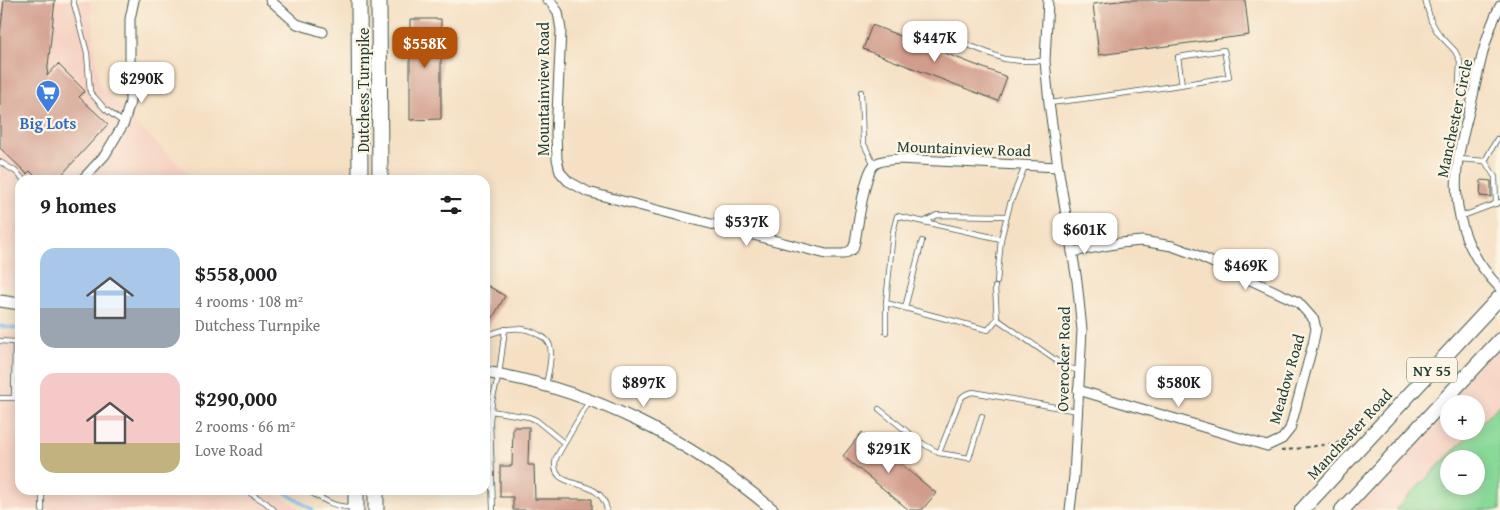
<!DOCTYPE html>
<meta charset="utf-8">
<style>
:root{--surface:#fff;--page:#f2f2f2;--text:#202124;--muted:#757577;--accent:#b45309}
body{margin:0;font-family:"Gentium Book Plus",serif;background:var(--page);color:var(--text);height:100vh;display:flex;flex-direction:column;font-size:19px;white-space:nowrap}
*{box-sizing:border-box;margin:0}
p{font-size:16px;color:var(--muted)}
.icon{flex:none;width:28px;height:28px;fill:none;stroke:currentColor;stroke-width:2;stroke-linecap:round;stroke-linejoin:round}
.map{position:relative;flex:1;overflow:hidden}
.details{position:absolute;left:15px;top:175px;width:475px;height:320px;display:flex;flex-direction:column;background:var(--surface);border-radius:15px;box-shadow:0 2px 12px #0003}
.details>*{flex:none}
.fabs{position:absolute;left:1440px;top:395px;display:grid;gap:10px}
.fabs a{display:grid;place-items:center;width:45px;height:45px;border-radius:50%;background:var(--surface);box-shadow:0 2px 12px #0003;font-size:25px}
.price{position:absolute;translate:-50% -42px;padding:0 11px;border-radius:10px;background:#fff;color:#222;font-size:16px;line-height:32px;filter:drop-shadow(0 1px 2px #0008)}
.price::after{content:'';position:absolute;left:50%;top:30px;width:15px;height:11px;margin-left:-8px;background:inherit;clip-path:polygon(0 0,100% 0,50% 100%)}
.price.selected{background:var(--accent);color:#fff}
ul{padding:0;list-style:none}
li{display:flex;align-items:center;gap:15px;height:125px;padding:0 25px}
li span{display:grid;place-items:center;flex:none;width:140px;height:100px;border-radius:15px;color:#555}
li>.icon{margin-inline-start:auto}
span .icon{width:60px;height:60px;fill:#fffc;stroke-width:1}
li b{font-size:21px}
h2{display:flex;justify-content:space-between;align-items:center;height:60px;padding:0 25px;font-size:21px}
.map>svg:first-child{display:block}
.built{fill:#f6d2c3;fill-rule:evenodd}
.green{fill:#89d999;stroke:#548b66;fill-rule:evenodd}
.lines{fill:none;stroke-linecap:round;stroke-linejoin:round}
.stream{stroke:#7ebcf1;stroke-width:3}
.building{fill:#d29c8c}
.service-casing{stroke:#3f554a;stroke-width:6}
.minor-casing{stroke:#3f554a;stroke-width:11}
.tertiary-casing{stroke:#3f554a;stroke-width:13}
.primary-casing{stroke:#3f554a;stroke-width:16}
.trunk-casing{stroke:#3f554a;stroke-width:17}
.path{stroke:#3f554a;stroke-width:2;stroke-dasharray:4 4;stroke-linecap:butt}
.service{stroke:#fff;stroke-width:4.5}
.minor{stroke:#fff;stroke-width:9}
.tertiary{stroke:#fff;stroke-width:11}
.primary{stroke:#fff;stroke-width:14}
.trunk{stroke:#fff;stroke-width:15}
.labels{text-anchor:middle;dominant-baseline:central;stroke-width:4.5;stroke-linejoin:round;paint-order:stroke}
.shield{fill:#fcf5e5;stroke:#617469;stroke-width:1}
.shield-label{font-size:15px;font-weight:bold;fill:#1f3d34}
.street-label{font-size:16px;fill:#1f3d34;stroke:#fcf5e5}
.shop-label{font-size:16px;font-weight:bold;fill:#366cbe;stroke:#fcf5e5}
</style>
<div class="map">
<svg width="1500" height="510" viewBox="0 0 1500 510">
<rect width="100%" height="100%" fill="#fcf5e5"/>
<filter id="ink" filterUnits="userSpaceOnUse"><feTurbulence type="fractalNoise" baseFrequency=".02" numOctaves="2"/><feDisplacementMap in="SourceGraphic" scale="10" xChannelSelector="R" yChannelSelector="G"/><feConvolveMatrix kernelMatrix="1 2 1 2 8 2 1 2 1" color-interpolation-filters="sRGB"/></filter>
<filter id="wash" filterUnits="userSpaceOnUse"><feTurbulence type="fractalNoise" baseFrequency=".0096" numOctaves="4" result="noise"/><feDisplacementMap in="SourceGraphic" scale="20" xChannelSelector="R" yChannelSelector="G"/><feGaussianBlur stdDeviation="1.12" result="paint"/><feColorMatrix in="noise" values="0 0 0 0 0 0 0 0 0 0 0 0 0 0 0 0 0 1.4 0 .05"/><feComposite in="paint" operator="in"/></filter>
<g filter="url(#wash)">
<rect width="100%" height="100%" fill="#f5e0c4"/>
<g class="built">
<polygon points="0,0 90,0 99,84 139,127 195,180 20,180 20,286 0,284"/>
<polygon points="0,332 20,335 20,490 271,490 301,510 0,510"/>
<path d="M1500 342V510H1343ZM1449 404H1476V431H1449ZM1449 459H1476V486H1449Z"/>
</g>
<path class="green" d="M1500 404V510H1395L1473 431H1476V428ZM1449 459H1476V486H1449Z"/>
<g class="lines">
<g class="stream">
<polyline points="0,326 20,329"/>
<polyline points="281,490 313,510"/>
</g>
</g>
<g id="blocks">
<g class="building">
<polygon points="4,0 55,0 47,76 58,64 85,91 79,97 108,124 57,180 39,180 30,171 27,174 0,148 0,35"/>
<polygon points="1127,0 1245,0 1249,35 1099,55 1093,4"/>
<polygon points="410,19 441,19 441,119 410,120"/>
<polygon points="872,25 1007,77 998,101 863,49"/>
<polygon points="1481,180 1491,181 1491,197 1480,196"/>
<polygon points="485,284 505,296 485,332"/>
<polygon points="513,427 529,427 528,465 534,465 535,499 592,499 592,510 513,510 513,497 500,497 500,466 512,466"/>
<polygon points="862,432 936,493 922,510 909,510 843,456"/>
</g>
</g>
</g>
<g filter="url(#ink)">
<use href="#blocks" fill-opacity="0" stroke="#3f554a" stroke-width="1"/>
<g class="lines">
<defs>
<g id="service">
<polyline points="73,0 87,53 90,92 105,109 124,123"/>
<polyline points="1425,0 1431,21 1438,33 1455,51 1460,61 1459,84 1462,90 1472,99"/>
<polyline points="924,28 1004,59 1022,61 1045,61"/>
<polyline points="861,92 863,142 874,165"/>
<path d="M1049 103C1110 96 1169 87 1229 77L1224 50 1178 57 1182 85"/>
<polyline points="1459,159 1485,161"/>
<polyline points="0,162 15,171 24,180"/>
<polyline points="1025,166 1010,204 1001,239 897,216 893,232 886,303 988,330 997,319 1064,366 1079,371"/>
<polyline points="1496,204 1495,177 1485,161 1497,139"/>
<polyline points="1460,217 1500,202"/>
<polyline points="924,222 937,215 1007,216"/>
<polyline points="997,282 1001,239"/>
<polyline points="995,287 997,319"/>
<polyline points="905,308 922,241"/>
<polyline points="886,332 886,303"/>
<path d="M485 336C503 329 521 324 539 335 544 337 548 340 550 346 553 357 548 374 546 385"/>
<polyline points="0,341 15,342 14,398"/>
<polyline points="0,398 20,398"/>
<path d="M589 401 556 458C547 494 601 473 607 510"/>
<path d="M879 409 920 442 939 453 959 402C962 395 966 394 973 392L1077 411"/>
<polyline points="491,411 529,417 536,420 564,443"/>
<polyline points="939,453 969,458 982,416"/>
<polyline points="245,490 265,502 274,510"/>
<path d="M307 490C322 499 335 508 352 507"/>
<polyline points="42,510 42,490"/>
<polyline points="493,510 490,421 492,401 499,374 505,329"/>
</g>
<g id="minor">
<polyline points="270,0 297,24 323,32"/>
<path d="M547 0 550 1 558 12 561 30 556 134 557 159 560 172 568 181 588 192 826 254H844L853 249 855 242C858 227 864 174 874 165 879 160 891 160 898 159L1058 167"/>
<polyline points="1048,0 1045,61 1049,103 1058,167 1077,281 1082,330 1074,476 1070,510"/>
<path d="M1500 6C1485 35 1479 69 1472 100 1467 120 1461 140 1458 160 1451 208 1465 253 1500 288"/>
<polyline points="82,180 105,155 124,123 130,102 130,19 134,0"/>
<polyline points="1072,252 1120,243 1142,241 1172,246 1194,254 1298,302 1314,320 1316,329 1313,344 1290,429 1282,439 1267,446 1078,390"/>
</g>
<g id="tertiary">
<polyline points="0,301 20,304"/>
<path d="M485 372C596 391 687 438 773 510"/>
</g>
<g id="primary">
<polyline points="1302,510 1500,297"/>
<polyline points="1342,510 1500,340"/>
</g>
<g id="trunk">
<polyline points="359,0 360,180"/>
<polyline points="379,0 380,180"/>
<polyline points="356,510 356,490"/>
<polyline points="376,510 376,490"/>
</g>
</defs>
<use href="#service" class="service-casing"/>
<use href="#minor" class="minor-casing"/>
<use href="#tertiary" class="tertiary-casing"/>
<use href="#primary" class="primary-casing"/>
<use href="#trunk" class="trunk-casing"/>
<polyline class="path" points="1281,451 1350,441"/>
<use href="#service" class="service"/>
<use href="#minor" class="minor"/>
<use href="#tertiary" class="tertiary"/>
<use href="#primary" class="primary"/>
<use href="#trunk" class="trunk"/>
</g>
</g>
<defs>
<symbol id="supermarket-pin" viewBox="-11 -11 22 30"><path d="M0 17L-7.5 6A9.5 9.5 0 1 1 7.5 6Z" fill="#3f7fe0" stroke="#fcf5e5"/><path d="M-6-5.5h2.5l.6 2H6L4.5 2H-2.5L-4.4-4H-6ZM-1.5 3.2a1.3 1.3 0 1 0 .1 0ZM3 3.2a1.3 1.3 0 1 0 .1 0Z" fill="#fff"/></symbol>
</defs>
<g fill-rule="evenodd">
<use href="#supermarket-pin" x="34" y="78" width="28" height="38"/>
</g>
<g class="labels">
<rect class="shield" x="1407" y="357.5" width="50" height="25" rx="4"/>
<g class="shield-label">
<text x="1432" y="370">NY 55</text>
</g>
<g class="street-label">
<text transform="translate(543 89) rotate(-90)">Mountainview Road</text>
<text transform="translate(363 90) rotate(-90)">Dutchess Turnpike</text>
<text transform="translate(1454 118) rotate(-78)">Manchester Circle</text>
<text transform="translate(964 148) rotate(2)">Mountainview Road</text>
<text transform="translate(1063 359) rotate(-89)">Overocker Road</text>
<text transform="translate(1286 379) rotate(-74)">Meadow Road</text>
<text transform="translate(1349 434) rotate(-47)">Manchester Road</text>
</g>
<g class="shop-label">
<text x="48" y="123">Big Lots</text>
</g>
</g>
</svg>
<div class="fabs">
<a>+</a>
<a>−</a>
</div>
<b class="price" style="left:935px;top:63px">$447K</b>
<b class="price selected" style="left:425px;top:69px">$558K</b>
<b class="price" style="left:142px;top:104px">$290K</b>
<b class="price" style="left:747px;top:247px">$537K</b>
<b class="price" style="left:1085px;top:255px">$601K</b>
<b class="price" style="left:1246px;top:291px">$469K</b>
<b class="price" style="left:644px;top:408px">$897K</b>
<b class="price" style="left:1179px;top:408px">$580K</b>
<b class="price" style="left:889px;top:474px">$291K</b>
<section class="details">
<h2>9 homes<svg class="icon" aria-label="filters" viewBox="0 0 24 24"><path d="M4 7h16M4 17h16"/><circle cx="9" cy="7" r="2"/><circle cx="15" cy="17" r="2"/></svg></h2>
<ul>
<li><span style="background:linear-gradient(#a9c7e8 60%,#9aa5b1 0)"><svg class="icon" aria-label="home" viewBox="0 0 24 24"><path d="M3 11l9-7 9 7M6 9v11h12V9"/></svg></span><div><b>$558,000</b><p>4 rooms · 108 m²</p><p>Dutchess Turnpike</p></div></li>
<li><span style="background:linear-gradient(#f6c9c9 70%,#c2b280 0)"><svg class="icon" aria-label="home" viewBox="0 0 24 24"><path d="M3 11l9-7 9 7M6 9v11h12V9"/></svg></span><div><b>$290,000</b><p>2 rooms · 66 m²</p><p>Love Road</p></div></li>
</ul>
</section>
</div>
